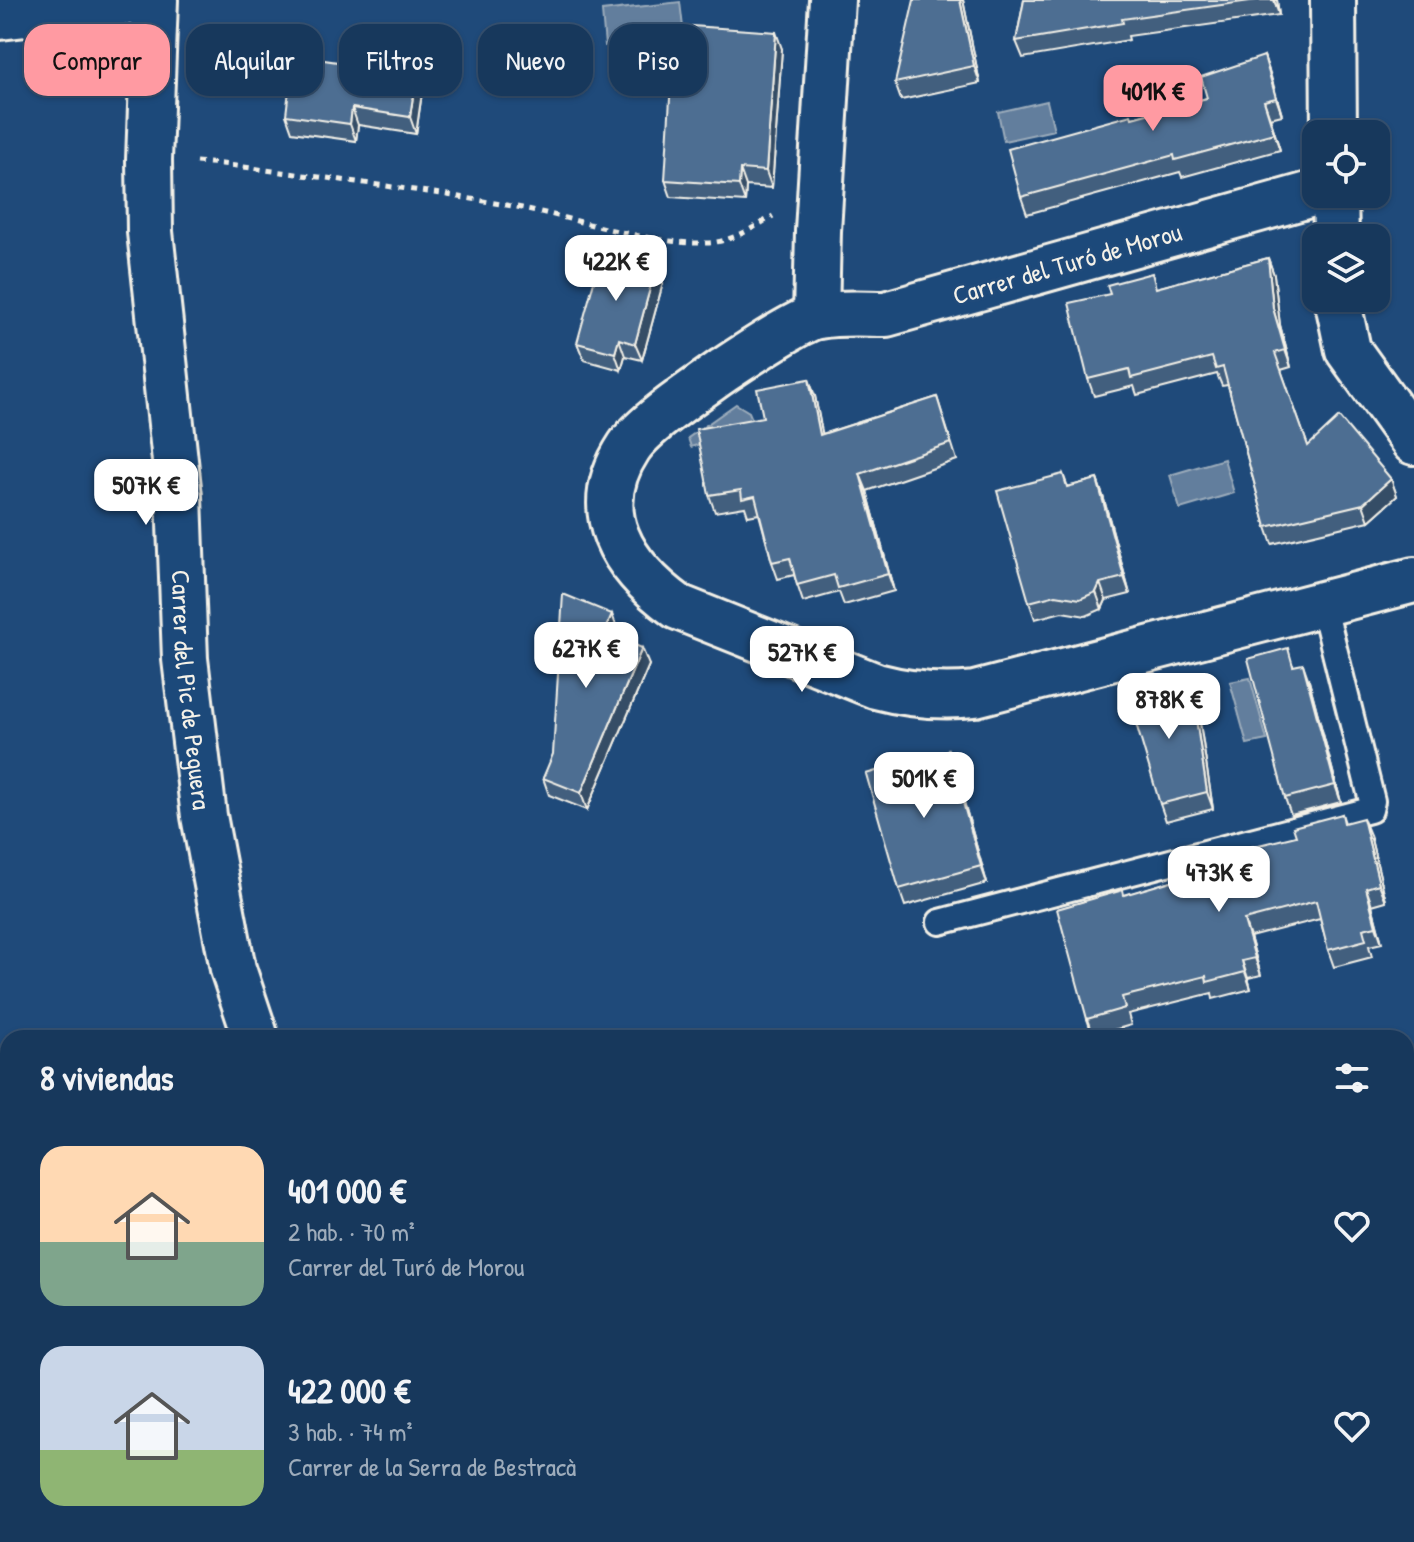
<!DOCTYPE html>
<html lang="es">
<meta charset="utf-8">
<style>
:root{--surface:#17385c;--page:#203f62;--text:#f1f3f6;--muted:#9eacbb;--line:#365272;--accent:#ff9aa2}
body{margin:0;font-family:"Patrick Hand",sans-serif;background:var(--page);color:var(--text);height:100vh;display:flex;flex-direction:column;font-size:30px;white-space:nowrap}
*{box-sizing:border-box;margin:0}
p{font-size:26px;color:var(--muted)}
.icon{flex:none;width:44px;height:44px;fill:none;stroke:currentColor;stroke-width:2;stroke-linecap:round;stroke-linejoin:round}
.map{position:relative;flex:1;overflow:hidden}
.details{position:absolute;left:0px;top:1030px;width:1414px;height:512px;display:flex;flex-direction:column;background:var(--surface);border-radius:24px 24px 0 0;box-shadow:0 2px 6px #0004,0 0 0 2px var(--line)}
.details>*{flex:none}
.banner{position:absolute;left:24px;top:24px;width:800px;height:72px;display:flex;gap:16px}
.tools{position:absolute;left:1302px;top:120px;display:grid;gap:16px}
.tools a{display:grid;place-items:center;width:88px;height:88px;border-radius:16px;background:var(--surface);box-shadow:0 2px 6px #0004,0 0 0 2px var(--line);font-size:40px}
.price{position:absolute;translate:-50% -68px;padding:0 18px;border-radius:16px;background:#fff;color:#222;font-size:26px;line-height:52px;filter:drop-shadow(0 2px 4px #0008)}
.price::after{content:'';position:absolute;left:50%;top:48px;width:24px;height:18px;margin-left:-12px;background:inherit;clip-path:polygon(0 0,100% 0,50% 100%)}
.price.on{background:var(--accent);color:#111}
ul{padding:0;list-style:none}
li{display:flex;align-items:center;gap:24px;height:200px;padding:0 40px}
li span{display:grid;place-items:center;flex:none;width:224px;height:160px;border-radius:24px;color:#555}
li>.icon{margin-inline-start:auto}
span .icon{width:96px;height:96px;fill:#fffc;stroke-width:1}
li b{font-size:34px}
h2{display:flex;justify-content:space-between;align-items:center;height:96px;padding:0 40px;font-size:34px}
.tag{padding:0 28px;border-radius:24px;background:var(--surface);box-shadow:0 2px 6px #0004,0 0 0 2px var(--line);font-size:28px;line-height:72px}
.tag.on{background:var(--accent);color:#111}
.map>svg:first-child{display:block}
.green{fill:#3a5f88;stroke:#97a8b8;stroke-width:2}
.water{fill:#627e9d;stroke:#9cacbb;stroke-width:2}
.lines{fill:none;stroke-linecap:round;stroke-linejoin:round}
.lane-casing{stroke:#f4f1e8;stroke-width:30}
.street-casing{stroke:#f4f1e8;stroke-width:50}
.path{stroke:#f4f1e8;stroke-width:5;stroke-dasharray:6 6;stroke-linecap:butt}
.lane{stroke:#1f4a7a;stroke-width:24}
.street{stroke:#1f4a7a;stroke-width:44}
.wall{fill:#425f7e;stroke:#f4f1e8;stroke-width:2}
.shaded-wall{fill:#364d66;stroke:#f4f1e8;stroke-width:2}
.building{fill:#4d6e92;stroke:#f4f1e8;stroke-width:2}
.labels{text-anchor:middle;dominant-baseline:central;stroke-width:6;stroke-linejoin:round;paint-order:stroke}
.street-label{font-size:26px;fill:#f4f1e8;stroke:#1f4a7a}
</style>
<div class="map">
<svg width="1414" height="1542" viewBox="0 0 1414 1542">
<rect width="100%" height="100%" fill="#1f4a7a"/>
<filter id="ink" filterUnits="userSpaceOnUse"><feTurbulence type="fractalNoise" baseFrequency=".0125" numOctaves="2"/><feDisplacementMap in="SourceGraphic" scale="16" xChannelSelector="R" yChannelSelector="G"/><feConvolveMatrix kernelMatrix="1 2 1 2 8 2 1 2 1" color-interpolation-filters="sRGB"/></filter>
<g filter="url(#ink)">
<polygon class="green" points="1406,1315 1414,1316 1414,1542 544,1542 541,1534 1406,1534"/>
<g class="water">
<polygon points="680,2 684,36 605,46 602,11"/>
<polygon points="1047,101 1054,130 1004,141 998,112"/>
<polygon points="736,404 749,412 752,419 748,428 691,447 688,438"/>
<polygon points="1224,459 1234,493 1180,509 1170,475"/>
<polygon points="1250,678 1267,740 1247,744 1230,682"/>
</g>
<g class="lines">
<defs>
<polyline id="lane" points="940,922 1370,810 1372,801 1323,604"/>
<g id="street">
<path id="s1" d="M155 0 149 160 150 232 179 497 185 659 204 816 233 969 256 1038"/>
<polyline points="1333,0 1334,134"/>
<polyline points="0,17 147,0"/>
<path d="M1316 193 886 314C864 314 840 312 819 316 802 318 741 359 724 370 699 388 645 423 629 447 586 512 623 567 678 607L876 686C910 695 940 698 975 694L1414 580"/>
<polyline points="1335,194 1336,238"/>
<polyline points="1337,298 1348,350 1414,442"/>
<polyline points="816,316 818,231 832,0"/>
<polyline points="445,1534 449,1542"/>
</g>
</defs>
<use href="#lane" class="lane-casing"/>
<use href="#street" class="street-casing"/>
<g class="path">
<path d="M196 162 222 164C322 178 423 189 522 208 578 219 651 245 707 243 731 242 753 228 773 216"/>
<polyline points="0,1128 8,1129"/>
<polyline points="895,1534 928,1542"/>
</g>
<use href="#lane" class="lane"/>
<use href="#street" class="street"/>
</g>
<g class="wall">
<polygon points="963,0 980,83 901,100 895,83"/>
<polygon points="1024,0 1277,0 1279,15 1128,36 1129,40 1023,58 1016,41"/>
<polygon points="782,49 772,188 746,186 745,202 671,197 665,180 689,83"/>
<polygon points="1264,56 1282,115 1270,118 1280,150 1182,177 1180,172 1027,214 1021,197 1133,118 1207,98"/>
<polygon points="309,67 425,72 416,134 358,125 356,141 292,132 286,115"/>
<polygon points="1268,258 1274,275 1280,325 1291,367 1281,370 1308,446 1391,479 1397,496 1369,521 1272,544 1266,527 1228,385 1222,386 1217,374 1137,395 1134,386 1094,396 1088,379 1157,288"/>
<polygon points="656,266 663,283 642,360 625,356 621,370 584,360 577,343"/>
<polygon points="815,396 822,434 937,397 957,460 867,491 894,591 844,605 839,592 803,602 794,575 778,579 772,562 759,514 748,516 745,507 715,512 709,495 763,417"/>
<polygon points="1063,474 1068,487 1097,479 1103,496 1130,594 1106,600 1102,609 1086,616 1062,612 1035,619 1029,602"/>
<polygon points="618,631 616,637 649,665 587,810 549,795 543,778"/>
<polygon points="1294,666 1309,681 1341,802 1291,815 1285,798"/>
<polygon points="1172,698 1198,710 1213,809 1166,821 1160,804"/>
<polygon points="948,750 954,767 987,883 905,906 899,889"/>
<polygon points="1342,814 1345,823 1370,835 1386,901 1372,905 1382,943 1369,946 1372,957 1334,967 1328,950 1320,919 1250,937 1261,975 1248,978 1251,989 1213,999 1212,993 1128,1014 1131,1025 1093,1036 1087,1019 1125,895 1229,864 1296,836"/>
</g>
<g class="shaded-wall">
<polygon points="960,0 963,0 980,83 974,66"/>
<polygon points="1274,0 1277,0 1279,15"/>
<polygon points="776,32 782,49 772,188 766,171"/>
<polygon points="419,55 425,72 416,134 410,117"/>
<polygon points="1264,56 1270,73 1282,115 1276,98"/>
<polygon points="1264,101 1270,118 1280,150 1274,133"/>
<polygon points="352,108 358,125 356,141 350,124"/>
<polygon points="740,169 746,186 745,202 739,185"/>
<polygon points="1268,258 1274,275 1280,325 1291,367 1285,350 1273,308"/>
<polygon points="656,266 663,283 642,360 635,344"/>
<polygon points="619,339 625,356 621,370 615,353"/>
<polygon points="809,379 815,396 826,452 820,435"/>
<polygon points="860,474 867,491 894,591 888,574"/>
<polygon points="1097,479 1103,496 1130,594 1124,577"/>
<polygon points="1391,479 1397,496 1369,521 1363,504"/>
<polygon points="1100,583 1106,600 1102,609 1096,592"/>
<polygon points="612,614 618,631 611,649 604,632"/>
<polygon points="642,648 649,665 587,810 581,793"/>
<polygon points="1303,664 1309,681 1341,802 1335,785"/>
<polygon points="1192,693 1198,710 1213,809 1207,792"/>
<polygon points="948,750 954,767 987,883 981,866"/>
<polygon points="1363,818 1370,835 1386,901 1379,884"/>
<polygon points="1366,888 1372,905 1382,943 1376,926"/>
<polygon points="1244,920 1250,937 1261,975 1255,958"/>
<polygon points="1242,961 1248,978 1251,989 1245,972"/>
</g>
<g class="building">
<polygon points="914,0 960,0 974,66 895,83"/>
<polygon points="1024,0 1257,0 1122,19 1123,23 1016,41"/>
<polygon points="692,26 776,32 766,171 740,169 739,185 665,180 671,82 689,83"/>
<polygon points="361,47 419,55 410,117 352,108 350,124 286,115 292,65 309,67 310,58 338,62 339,50 360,53"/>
<polygon points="1264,56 1276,98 1264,101 1274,133 1175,160 1174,155 1021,197 1008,149 1131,115 1132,118 1207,98 1201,77"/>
<polygon points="602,252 656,266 635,344 619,339 615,353 577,343"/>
<polygon points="1268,258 1273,308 1285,350 1275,353 1308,446 1339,417 1391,479 1363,504 1266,527 1223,367 1216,369 1212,357 1131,378 1129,369 1088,379 1069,303 1110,294 1107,285 1152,273 1156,288"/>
<polygon points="809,379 820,435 937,397 951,443 860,474 888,574 838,588 834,575 797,585 790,558 772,562 755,496 742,499 741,490 709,495 696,429 763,417 757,389"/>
<polygon points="1063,474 1067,487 1097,479 1124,577 1100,583 1096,592 1080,599 1056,595 1029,602 997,491"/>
<polygon points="563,594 612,614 604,632 642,648 581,793 543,778 553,754"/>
<polygon points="1288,648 1293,666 1303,664 1335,785 1285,798 1248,659"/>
<polygon points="1165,679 1171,698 1192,693 1207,792 1160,804 1126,690"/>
<polygon points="948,750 981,866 899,889 866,774"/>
<polygon points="1342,814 1344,823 1363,818 1379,884 1366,888 1376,926 1363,929 1366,940 1328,950 1316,901 1244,920 1255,958 1242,961 1245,972 1207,982 1206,976 1122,997 1125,1008 1087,1019 1057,909 1123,890 1124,895 1229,864 1226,853 1296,836 1293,827"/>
</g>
</g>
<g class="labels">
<g class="street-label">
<text transform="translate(1067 263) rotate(-16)">Carrer del Turó de Morou</text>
<text stroke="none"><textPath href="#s1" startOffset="692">Carrer del Pic de Peguera</textPath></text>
</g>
</g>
</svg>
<div class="tools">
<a><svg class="icon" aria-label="locate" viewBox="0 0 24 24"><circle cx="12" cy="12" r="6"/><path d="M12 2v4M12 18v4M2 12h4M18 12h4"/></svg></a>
<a><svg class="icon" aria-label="layers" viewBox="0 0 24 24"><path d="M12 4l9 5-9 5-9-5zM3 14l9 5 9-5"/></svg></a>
</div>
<b class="price on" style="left:1153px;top:133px">401K €</b>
<b class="price" style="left:616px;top:303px">422K €</b>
<b class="price" style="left:146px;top:527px">507K €</b>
<b class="price" style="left:586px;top:690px">627K €</b>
<b class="price" style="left:802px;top:694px">527K €</b>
<b class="price" style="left:1169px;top:741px">878K €</b>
<b class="price" style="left:924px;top:820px">501K €</b>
<b class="price" style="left:1219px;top:914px">473K €</b>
<div class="banner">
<a class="tag on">Comprar</a>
<a class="tag">Alquilar</a>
<a class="tag">Filtros</a>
<a class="tag">Nuevo</a>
<a class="tag">Piso</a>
</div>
<section class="details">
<h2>8 viviendas<svg class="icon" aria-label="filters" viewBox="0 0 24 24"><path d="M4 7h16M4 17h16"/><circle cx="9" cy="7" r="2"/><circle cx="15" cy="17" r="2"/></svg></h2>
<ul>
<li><span style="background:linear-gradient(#ffd9b3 60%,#7fa58c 0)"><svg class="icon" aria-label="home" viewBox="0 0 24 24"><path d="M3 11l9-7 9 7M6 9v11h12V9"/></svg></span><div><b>401 000 €</b><p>2 hab. · 70 m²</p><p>Carrer del Turó de Morou</p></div><svg class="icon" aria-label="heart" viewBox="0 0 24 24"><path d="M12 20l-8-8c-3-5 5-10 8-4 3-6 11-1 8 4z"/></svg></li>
<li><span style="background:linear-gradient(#c9d6e8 65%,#8fb573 0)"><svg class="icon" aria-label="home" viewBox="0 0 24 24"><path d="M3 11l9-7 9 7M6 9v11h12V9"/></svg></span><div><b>422 000 €</b><p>3 hab. · 74 m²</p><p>Carrer de la Serra de Bestracà</p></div><svg class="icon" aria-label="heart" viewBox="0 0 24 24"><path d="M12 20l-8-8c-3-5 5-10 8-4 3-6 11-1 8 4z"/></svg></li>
</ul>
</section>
</div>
